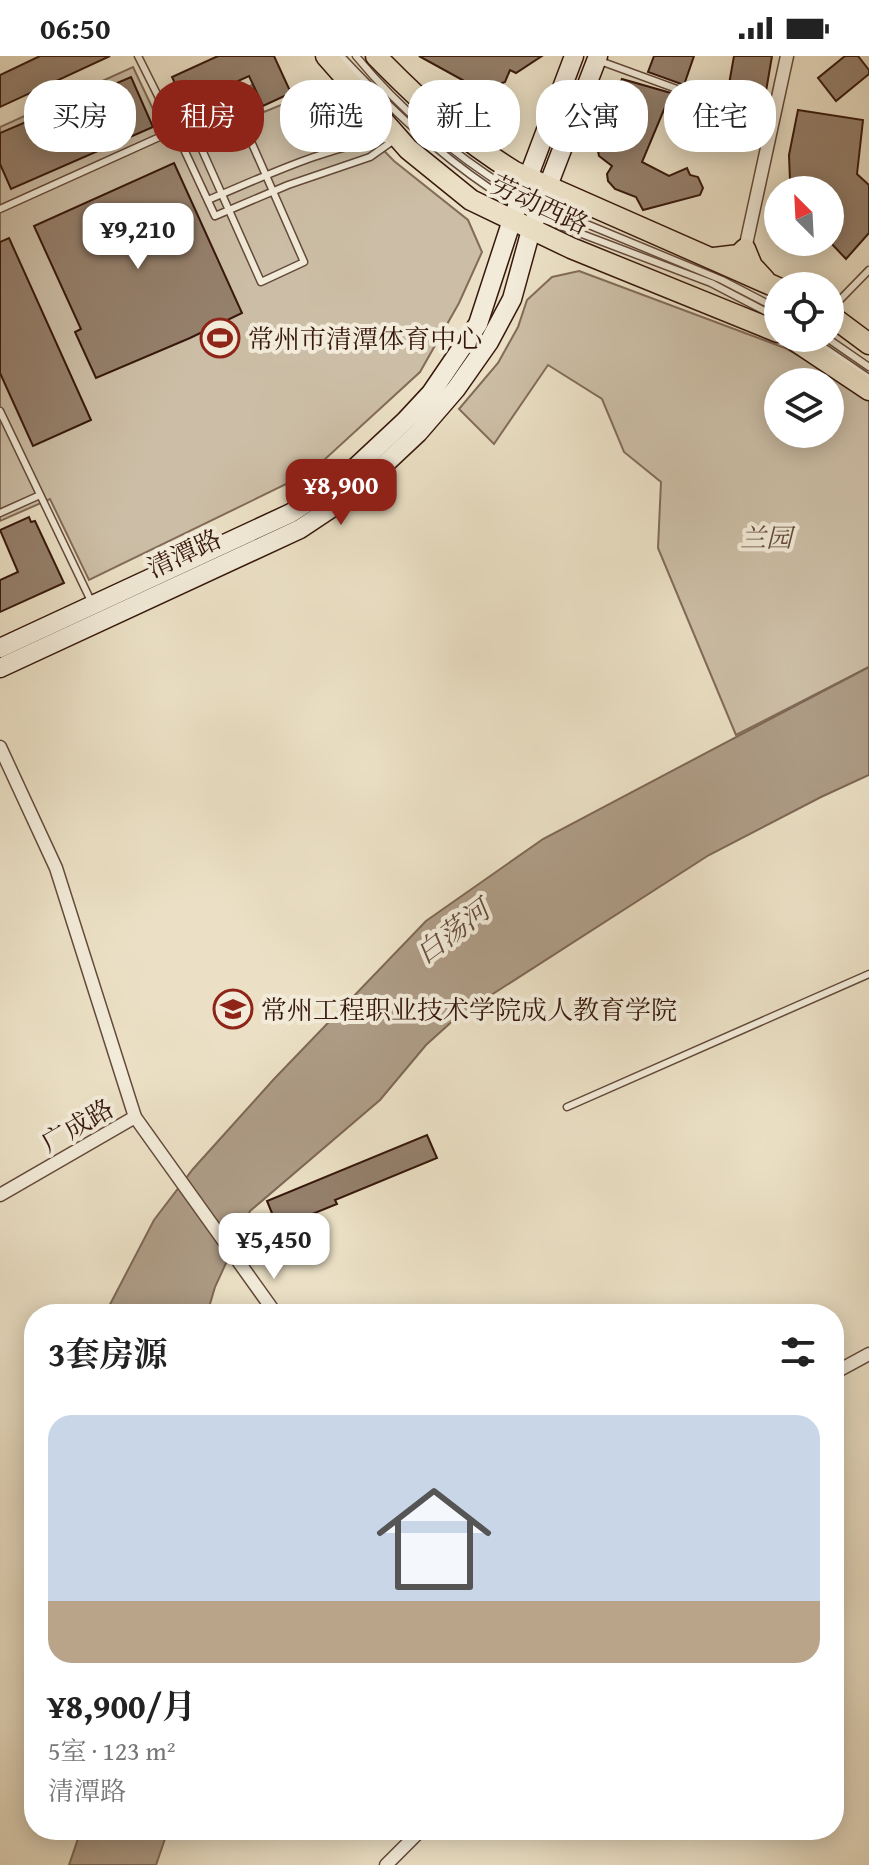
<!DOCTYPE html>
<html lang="zh">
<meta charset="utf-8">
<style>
:root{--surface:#fff;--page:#f6f6f6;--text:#222;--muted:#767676;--accent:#8f2418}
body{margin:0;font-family:"Gentium Book Plus","Noto Serif SC",serif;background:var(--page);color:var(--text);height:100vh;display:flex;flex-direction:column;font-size:30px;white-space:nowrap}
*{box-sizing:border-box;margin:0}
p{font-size:26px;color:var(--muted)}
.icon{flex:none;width:44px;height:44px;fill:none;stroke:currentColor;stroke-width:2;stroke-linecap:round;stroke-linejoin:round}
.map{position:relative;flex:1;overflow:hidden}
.panel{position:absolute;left:24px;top:1248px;width:820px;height:536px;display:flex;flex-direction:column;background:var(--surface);border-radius:32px;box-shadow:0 4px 20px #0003}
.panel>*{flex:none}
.top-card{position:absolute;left:24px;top:24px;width:822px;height:72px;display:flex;gap:16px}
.needle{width:52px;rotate:336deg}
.fabs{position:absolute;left:764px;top:120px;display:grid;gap:16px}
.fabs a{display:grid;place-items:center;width:80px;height:80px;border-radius:50%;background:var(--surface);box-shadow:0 4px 20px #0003;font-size:40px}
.price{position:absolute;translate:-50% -68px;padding:0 18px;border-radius:16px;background:#fff;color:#222;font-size:26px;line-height:52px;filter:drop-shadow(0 2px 4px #0008)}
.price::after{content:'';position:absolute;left:50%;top:48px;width:24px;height:18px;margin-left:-12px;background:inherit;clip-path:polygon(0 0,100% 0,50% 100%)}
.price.active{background:var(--accent);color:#fff}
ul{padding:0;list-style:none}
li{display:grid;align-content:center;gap:16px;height:424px;padding:0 24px}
li span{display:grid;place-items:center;height:248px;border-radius:24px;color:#555}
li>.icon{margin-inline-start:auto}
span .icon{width:144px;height:144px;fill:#fffc;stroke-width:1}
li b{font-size:34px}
h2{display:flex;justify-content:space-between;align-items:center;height:96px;padding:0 24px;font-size:34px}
.tag{padding:0 28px;border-radius:32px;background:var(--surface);box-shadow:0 4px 20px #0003;font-size:28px;line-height:72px}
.tag.active{background:var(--accent);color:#fff}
.status{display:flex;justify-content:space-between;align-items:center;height:56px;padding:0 40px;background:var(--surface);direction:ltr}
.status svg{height:22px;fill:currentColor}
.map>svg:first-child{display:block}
.green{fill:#ccbea6;stroke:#826b59;stroke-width:2;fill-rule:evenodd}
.water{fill:#ae9c86;stroke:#7e6755;stroke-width:2}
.building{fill:#95806c;stroke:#37180c;stroke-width:2}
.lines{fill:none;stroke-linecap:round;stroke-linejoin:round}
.service-casing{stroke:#644a3a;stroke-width:9}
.minor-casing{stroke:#644a3a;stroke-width:15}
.secondary-casing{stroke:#37180c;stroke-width:21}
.primary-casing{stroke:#37180c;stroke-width:23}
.service{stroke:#f2ebd9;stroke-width:6}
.minor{stroke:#f2ebd9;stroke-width:12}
.secondary{stroke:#f2ebd9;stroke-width:18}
.primary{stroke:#ebe0c5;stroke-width:20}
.labels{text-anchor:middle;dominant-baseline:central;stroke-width:8;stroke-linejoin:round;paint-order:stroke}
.street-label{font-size:26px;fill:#37180c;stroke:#f2ebd9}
.poi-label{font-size:26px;fill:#37180c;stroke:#f2ebd9;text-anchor:start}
.park-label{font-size:26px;font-style:italic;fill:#644a3a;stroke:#f2ebd9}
.water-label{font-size:28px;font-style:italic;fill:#674d3d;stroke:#f2ebd9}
</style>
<div class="status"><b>06:50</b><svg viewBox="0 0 49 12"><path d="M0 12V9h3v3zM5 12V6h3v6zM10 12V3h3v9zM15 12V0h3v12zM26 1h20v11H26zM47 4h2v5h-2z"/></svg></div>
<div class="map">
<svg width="869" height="1809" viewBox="0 0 869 1809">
<rect width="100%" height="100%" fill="#ebe0c5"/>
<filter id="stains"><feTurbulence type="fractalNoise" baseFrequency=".0025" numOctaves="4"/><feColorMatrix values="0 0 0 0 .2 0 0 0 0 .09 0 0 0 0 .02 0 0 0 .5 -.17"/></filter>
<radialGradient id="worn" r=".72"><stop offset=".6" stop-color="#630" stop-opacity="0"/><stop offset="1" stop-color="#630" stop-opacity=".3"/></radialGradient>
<g class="green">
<polygon points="133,11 160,68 252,29 264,56 323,32 394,105 468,164 482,196 459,247 420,316 311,416 89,524 50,443 0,465 0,71"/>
<path d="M579 215 785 292 840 323 869 345V611L736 679 658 492 661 426 624 396 602 343 548 309 494 388 459 353 498 307 518 271 527 244 552 221ZM778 326H830V378H778Z"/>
</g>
<g class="water">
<polygon points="869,611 869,719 821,741 709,799 457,961 426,989 380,1044 250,1155 215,1231 207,1258 105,1258 154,1164 193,1113 274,1023 426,865 543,783"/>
<polygon points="81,1774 168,1774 156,1809 69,1809"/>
</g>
<g class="building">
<polygon points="40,0 110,0 0,51 0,19"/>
<polygon points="218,0 274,0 291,37 263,50 249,20 185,49 172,21"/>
<polygon points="419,0 542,0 516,17 510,14 505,26 481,35 476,49 468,27"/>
<polygon points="654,0 694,0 684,29 648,16"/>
<polygon points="734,0 772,0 763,53 726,45"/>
<polygon points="845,0 858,0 869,14 869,18 836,45 818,22"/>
<polygon points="131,21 153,71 11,133 0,108 0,77"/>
<polygon points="622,23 671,37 642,106 669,120 687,112 690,119 698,121 703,132 700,139 643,154 636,141 615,133 608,125 607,118 612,110 599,100 595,80"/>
<polygon points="798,54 863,64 857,118 869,129 869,177 846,203 830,186 830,134 794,134 790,124 789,99"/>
<polygon points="174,107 242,257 190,282 96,322 75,276 81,273 34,170"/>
<polygon points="9,182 91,364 33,390 0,317 0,186"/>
<polygon points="29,461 31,466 35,465 64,527 0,556 0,524 18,516 0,474"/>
<polygon points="427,1079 437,1102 335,1144 337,1148 278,1172 267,1145"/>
</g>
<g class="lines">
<defs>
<g id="service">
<polyline points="138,0 175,74"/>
<path d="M341 0C400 63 461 120 537 161L711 227 778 262"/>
<path d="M356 0C402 56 456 101 519 139"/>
<polyline points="600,5 773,68"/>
<polygon points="239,58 304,206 261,226 195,78"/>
<path d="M208 144C268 119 329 89 393 82"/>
<polyline points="543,150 722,224 778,253"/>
<polyline points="0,153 175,74 215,160 288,129 370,101 394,84"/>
<polyline points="830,254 869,214"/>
<polyline points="810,282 869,322"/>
<polyline points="827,282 869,311"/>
<polyline points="0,355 91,545"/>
<polyline points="0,457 40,439"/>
<polyline points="567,1051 869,918"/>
</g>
<g id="minor">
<polyline points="745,193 787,0"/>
<polyline points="0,691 56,812 135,1061 276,1258"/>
<polyline points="0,1139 135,1061"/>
<polyline points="834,1317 869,1298"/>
<polyline points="386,1809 421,1774"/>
</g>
<g id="secondary">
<polyline points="0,592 291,457 343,423 405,365 431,337 478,268 512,164 574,0"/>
<polyline points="0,612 300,473 354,437 418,377 456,333 489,286 512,243 531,174 598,0"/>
</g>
<g id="primary">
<polyline points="326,0 408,93 471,144 571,192 778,276"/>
<path d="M376 0C419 44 462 84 515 116L778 232"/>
<polyline points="714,202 739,199 745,193 752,210 765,224"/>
<polyline points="830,259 869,288"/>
<polyline points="791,282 869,334"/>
</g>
</defs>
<use href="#service" class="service-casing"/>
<use href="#minor" class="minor-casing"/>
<use href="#secondary" class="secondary-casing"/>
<use href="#primary" class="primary-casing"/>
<use href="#service" class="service"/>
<use href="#minor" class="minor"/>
<use href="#secondary" class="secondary"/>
<use href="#primary" class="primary"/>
</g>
<defs>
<symbol id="stadium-ring" viewBox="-11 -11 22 22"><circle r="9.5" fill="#f2ebd9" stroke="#8f2418" stroke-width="1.5"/><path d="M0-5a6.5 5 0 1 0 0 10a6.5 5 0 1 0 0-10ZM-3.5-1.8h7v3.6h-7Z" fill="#8f2418"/></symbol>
<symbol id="school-ring" viewBox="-11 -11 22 22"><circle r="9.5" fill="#f2ebd9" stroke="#8f2418" stroke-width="1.5"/><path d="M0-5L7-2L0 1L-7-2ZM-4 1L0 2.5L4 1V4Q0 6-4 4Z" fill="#8f2418"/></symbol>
</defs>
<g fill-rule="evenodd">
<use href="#stadium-ring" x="198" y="260" width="44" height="44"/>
<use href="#school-ring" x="211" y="931" width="44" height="44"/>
</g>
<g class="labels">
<g class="street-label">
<text transform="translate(540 148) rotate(25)">劳动西路</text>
<text transform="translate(184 497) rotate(-25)">清潭路</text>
<text transform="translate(77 1069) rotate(-30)">广成路</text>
</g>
<g class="poi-label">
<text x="248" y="282">常州市清潭体育中心</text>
<text x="261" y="953">常州工程职业技术学院成人教育学院</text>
</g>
<g class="park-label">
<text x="766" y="481">兰园</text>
</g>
<g class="water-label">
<text transform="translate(452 875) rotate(-37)">白荡河</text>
</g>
</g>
<rect width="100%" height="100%" filter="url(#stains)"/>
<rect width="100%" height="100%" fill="url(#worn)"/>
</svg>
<div class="fabs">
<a><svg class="needle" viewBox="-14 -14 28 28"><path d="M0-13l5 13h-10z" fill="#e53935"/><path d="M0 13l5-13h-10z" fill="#767676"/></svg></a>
<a><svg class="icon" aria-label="locate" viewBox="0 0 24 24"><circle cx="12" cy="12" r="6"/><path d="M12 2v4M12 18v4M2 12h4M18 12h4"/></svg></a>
<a><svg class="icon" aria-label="layers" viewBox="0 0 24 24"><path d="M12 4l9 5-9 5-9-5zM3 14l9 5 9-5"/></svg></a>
</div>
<b class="price" style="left:138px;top:215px">¥9,210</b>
<b class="price active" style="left:341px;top:471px">¥8,900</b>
<b class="price" style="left:274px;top:1225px">¥5,450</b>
<div class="top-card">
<a class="tag">买房</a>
<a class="tag active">租房</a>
<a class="tag">筛选</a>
<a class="tag">新上</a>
<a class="tag">公寓</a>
<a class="tag">住宅</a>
</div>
<section class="panel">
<h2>3套房源<svg class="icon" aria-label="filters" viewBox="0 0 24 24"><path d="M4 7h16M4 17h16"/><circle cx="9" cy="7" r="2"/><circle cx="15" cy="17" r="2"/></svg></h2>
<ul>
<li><span style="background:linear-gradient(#c9d6e8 75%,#b9a48a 0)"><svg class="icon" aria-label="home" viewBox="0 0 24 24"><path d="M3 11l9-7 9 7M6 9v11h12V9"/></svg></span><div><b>¥8,900/月</b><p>5室 · 123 m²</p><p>清潭路</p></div></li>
</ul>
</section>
</div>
